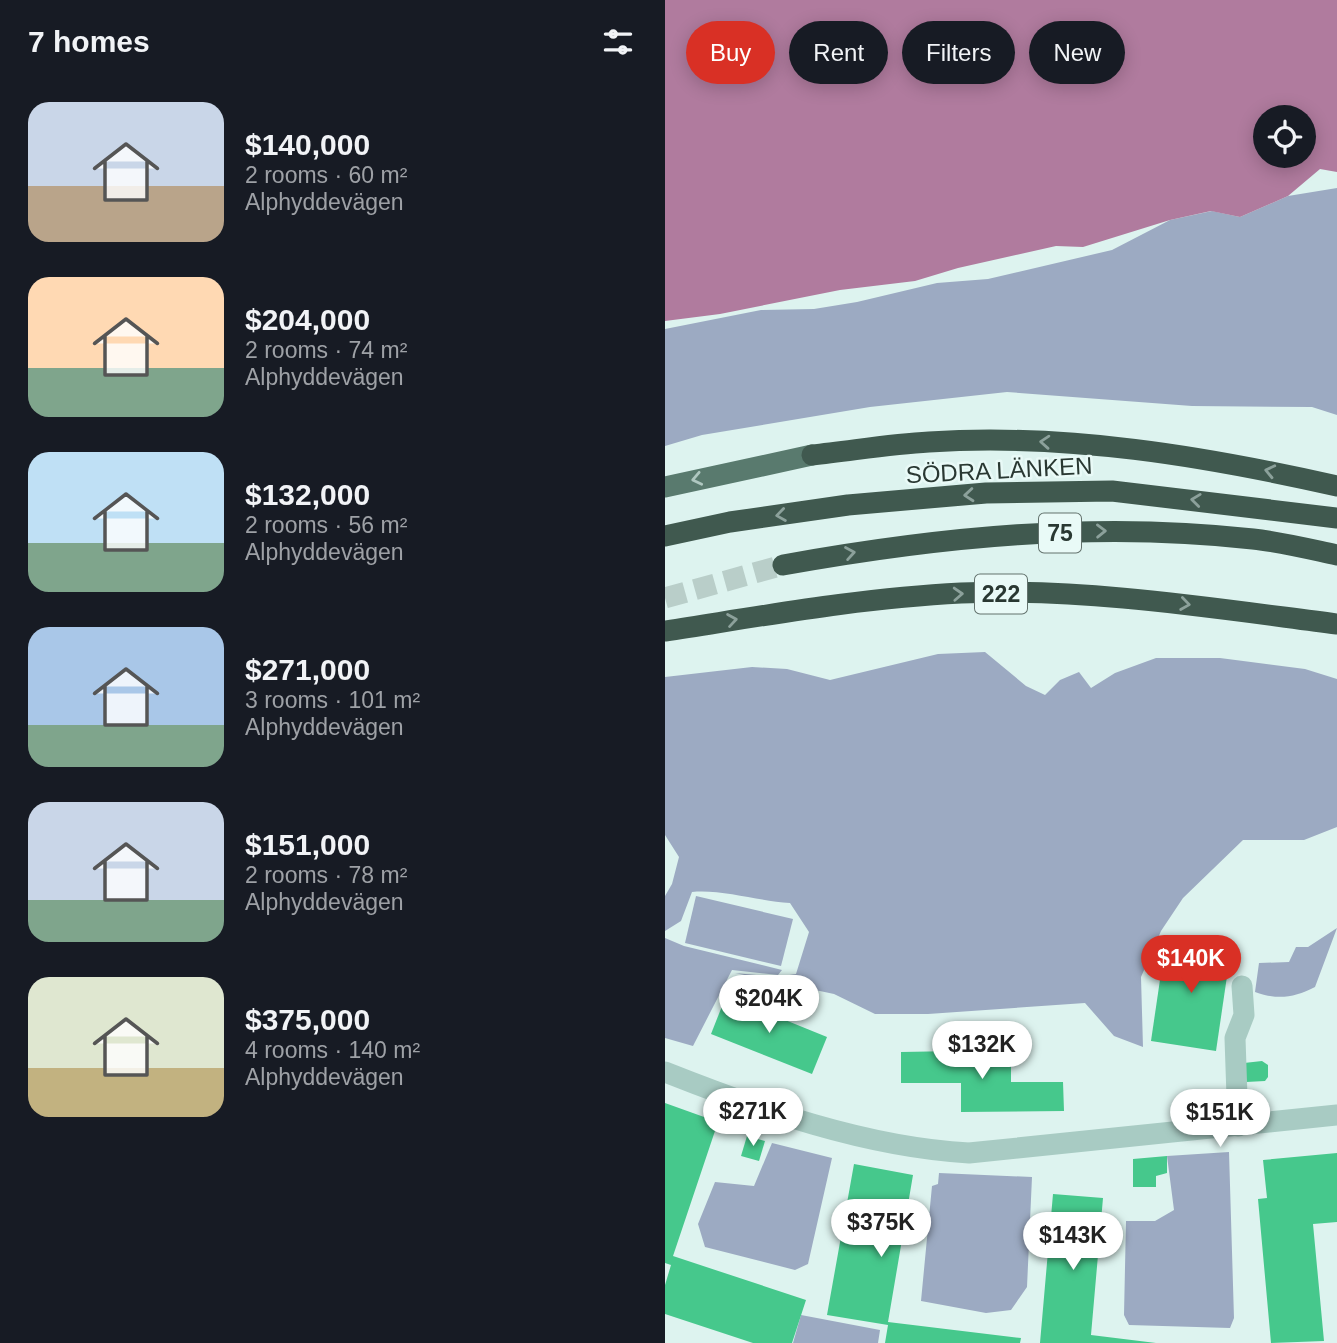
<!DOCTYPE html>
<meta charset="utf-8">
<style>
:root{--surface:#171b24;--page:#20242c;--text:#f1f3f6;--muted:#9ea1a6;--accent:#d93025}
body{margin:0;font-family:Arial,sans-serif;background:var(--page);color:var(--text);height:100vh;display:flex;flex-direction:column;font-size:26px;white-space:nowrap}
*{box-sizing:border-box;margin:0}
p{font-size:23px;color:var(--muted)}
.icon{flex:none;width:38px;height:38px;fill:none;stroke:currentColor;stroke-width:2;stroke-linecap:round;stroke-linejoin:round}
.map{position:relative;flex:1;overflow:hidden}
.panel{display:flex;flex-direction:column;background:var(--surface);width:665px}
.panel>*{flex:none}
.guide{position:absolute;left:21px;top:21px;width:546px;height:63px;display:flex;gap:14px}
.tools{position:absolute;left:588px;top:105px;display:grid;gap:14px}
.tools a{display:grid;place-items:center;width:63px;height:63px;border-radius:50%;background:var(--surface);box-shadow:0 4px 18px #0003;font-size:35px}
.price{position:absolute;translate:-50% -60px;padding:0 16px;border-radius:24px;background:#fff;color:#222;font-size:23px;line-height:46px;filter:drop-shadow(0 2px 4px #0008)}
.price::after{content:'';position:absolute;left:50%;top:42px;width:21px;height:16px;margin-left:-10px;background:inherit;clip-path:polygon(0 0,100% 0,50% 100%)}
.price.current{background:var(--accent);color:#fff}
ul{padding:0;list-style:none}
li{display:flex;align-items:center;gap:21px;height:175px;padding:0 28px}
li span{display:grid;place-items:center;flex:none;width:196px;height:140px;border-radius:21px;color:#555}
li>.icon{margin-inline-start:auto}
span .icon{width:84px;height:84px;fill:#fffc;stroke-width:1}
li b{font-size:30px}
h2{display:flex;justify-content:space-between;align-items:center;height:84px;padding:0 28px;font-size:30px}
.tag{padding:0 24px;border-radius:32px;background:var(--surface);box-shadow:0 4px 18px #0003;font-size:24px;line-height:63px}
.tag.current{background:var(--accent);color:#fff}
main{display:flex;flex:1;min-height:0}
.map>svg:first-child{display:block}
.green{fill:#9caac2}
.water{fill:#b07b9e;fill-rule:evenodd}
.building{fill:#46c88c}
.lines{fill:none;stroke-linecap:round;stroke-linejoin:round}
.highway-tunnel{stroke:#b9cec9;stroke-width:21;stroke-dasharray:21 10;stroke-linecap:butt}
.minor{stroke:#a8cbc3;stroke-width:21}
.major{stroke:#597a6e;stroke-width:21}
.highway{stroke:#40594f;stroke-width:21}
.oneway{stroke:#8ca19b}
.oneway2{stroke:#afc7c0}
.labels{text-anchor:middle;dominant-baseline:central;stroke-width:5;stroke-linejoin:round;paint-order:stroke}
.shield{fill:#e9faf7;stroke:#63726d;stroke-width:2}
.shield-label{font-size:23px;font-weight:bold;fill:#293832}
.street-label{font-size:24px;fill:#293832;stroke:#e9faf7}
</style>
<main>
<section class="panel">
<h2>7 homes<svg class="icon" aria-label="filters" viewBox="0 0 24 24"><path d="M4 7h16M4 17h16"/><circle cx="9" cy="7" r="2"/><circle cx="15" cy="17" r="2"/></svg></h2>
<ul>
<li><span style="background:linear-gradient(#c9d6e8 60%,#b9a48a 0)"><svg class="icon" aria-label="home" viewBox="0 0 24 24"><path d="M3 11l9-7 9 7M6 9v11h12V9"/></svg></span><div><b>$140,000</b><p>2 rooms · 60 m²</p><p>Alphyddevägen</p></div></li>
<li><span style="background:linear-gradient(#ffd9b3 65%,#7fa58c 0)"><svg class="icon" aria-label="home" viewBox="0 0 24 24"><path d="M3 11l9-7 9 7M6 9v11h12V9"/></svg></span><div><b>$204,000</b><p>2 rooms · 74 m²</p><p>Alphyddevägen</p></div></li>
<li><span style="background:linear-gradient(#bfe0f5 65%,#7fa58c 0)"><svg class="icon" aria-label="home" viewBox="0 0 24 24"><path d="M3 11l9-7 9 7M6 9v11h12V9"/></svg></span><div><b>$132,000</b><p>2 rooms · 56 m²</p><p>Alphyddevägen</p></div></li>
<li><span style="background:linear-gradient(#a9c7e8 70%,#7fa58c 0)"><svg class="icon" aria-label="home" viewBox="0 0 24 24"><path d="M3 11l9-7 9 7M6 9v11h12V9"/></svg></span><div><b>$271,000</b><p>3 rooms · 101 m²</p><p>Alphyddevägen</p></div></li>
<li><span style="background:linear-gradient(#c9d6e8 70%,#7fa58c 0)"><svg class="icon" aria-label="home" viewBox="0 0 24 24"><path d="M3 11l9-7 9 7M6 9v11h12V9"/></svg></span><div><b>$151,000</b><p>2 rooms · 78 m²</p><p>Alphyddevägen</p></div></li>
<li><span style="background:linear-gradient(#dfe7d0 65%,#c2b280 0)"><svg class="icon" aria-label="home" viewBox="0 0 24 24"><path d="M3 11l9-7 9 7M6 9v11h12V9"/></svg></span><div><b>$375,000</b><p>4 rooms · 140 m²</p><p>Alphyddevägen</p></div></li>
</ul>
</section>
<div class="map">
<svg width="672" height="1343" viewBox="0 0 672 1343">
<rect width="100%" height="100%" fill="#ddf3ef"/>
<g class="green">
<polygon points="672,188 672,415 647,407 527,406 342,392 205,407 37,435 0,446 0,329 96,310 149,309 192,302 272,283 323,279 447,250 505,220 547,211 575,217 623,196"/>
<path d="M320 652 361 686 380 695 395 680 414 672 426 688 450 673 491 658H555L640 669 672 679V827L639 840H578L518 898 496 931 476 977 478 1047 449 1036 420 1003 263 1014H210L169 994 70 973 111 977 131 974 144 932 125 903C93 901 56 889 27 892L16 921 0 931V896L7 884 14 857 0 835V677L87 667 122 669 165 680 273 654Z"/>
<polygon points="31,896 128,919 116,966 20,943"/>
<path d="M672 928 650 987C629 998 612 1000 590 992L594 963 624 962 631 947H643Z"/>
<polygon points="0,938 19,946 117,970 113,975 67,970 28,1046 0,1038"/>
<polygon points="107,1143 167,1158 143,1264 130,1270 40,1247 33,1224 50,1182 89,1186"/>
<polygon points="564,1152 569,1318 565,1328 464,1325 459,1315 461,1221 490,1221 509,1210 502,1156"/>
<polygon points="274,1173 367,1177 362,1287 346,1310 321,1313 256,1301 267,1186 273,1184"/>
<polygon points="136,1315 215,1330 213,1343 128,1343"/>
</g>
<path class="water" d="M0 0H672V172L655 169 623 196 575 217 546 211 505 220 418 247 391 246 293 268 250 281 175 290 55 314 0 321ZM600 117H639V156H600Z"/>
<g class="building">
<polygon points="501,939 566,949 551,1051 486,1041"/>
<polygon points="61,996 162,1037 147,1074 46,1034"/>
<polygon points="346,1050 346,1082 398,1082 399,1111 296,1112 296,1083 236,1083 236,1052"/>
<polygon points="597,1061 603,1065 603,1077 600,1081 581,1082 579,1063"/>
<polygon points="0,1103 53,1122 8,1256 141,1300 127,1343 88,1343 0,1314 0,1285 6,1265 0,1263"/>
<polygon points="82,1136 100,1141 94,1161 76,1156"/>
<polygon points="672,1153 672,1222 648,1224 659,1341 606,1343 593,1199 602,1198 598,1160"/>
<polygon points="502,1156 502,1173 491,1176 491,1187 468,1187 468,1159"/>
<polygon points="189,1164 248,1175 223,1322 356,1338 355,1343 220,1343 223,1325 162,1315"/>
<polygon points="388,1194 438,1198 426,1335 491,1343 375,1343"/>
</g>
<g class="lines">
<polyline class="highway-tunnel" points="0,598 118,565"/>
<g class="minor">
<path d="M0 1072C96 1110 200 1147 304 1153L672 1115"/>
<polyline points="573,1126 570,1038 579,1015 577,986"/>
</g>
<polyline class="major" points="0,487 147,455"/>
<g class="highway">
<path d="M147 455C186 451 225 444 264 442 401 433 539 456 672 486"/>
<polyline points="0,536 65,522 183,505 321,493 447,491 672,518"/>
<path d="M118 565C273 537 431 521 588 539 616 542 644 549 672 555"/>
<path d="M0 631C98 616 196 598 296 593 422 588 547 608 672 624"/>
</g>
</g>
<defs><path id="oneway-chevron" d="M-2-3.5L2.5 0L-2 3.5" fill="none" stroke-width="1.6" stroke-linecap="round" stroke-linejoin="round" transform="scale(1.75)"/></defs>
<g class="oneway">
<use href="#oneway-chevron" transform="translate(380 442) rotate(-176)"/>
<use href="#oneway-chevron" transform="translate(605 471) rotate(-167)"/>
<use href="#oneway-chevron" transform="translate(304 495) rotate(175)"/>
<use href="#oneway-chevron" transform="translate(531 500) rotate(-173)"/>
<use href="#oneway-chevron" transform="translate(116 515) rotate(172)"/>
<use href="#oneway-chevron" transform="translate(436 531) rotate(-1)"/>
<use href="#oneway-chevron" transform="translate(185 553) rotate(-10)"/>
<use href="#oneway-chevron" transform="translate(293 594) rotate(-3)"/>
<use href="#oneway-chevron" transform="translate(520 604) rotate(8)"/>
<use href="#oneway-chevron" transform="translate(67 620) rotate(-9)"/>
</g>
<use class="oneway2" href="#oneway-chevron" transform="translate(32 479) rotate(168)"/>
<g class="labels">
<g class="shield">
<rect x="374" y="513.5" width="42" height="39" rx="5"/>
<rect x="310" y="574.5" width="52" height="39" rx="5"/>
</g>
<g class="shield-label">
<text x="395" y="533">75</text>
<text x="336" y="594">222</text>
</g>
<g class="street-label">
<text transform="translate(334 470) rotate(-3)">SÖDRA LÄNKEN</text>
</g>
</g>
</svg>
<div class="tools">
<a><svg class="icon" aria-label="locate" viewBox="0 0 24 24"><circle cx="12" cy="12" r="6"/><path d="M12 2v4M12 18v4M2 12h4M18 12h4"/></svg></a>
</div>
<b class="price current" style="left:526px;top:995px">$140K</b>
<b class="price" style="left:104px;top:1035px">$204K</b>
<b class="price" style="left:317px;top:1081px">$132K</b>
<b class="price" style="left:88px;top:1148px">$271K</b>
<b class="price" style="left:555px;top:1149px">$151K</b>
<b class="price" style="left:216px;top:1259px">$375K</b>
<b class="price" style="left:408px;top:1272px">$143K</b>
<div class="guide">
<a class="tag current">Buy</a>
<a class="tag">Rent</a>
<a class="tag">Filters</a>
<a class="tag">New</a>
</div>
</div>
</main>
